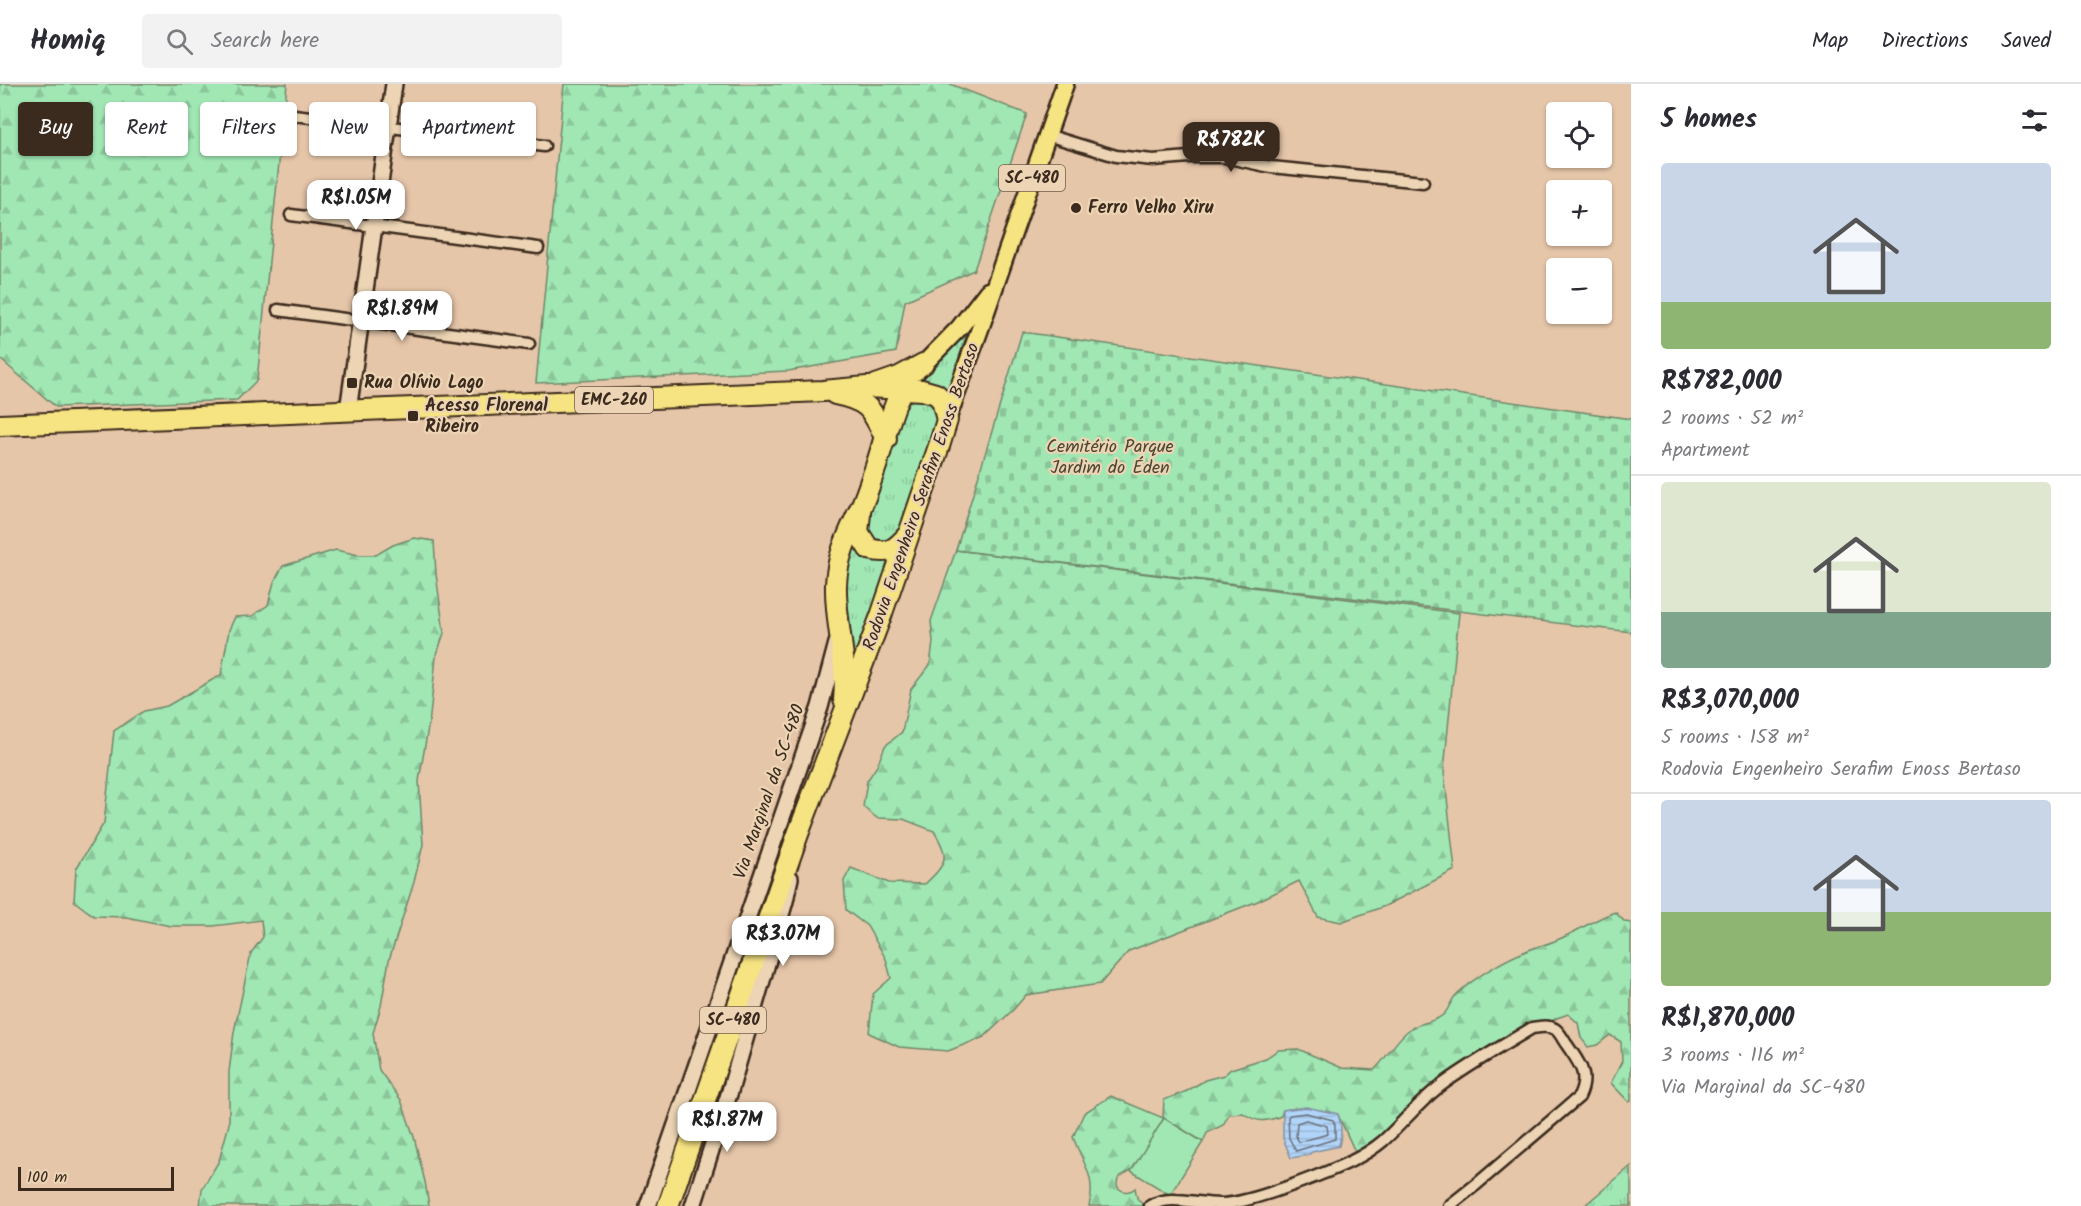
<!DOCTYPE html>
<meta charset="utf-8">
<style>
:root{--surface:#fff;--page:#f2f2f3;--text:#2b2b33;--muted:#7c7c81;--line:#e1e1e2;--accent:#3b2a1e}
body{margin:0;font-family:Kalam,sans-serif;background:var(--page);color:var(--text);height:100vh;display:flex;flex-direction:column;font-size:22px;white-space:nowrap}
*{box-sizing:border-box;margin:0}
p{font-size:20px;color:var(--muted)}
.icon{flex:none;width:33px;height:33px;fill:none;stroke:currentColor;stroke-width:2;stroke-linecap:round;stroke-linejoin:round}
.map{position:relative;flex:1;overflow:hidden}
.side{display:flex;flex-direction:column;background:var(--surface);width:450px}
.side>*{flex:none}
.guide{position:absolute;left:18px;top:18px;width:570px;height:54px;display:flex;gap:12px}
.buttons{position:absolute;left:1546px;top:18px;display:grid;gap:12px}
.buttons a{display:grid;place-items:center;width:66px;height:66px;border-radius:6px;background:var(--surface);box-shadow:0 2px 4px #0004;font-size:30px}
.scale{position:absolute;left:18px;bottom:15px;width:156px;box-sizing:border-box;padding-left:6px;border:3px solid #3b2a1e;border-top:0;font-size:16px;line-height:21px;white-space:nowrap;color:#3b2a1e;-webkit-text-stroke:4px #ecd4b4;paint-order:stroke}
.price{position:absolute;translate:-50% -51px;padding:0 14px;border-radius:12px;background:#fff;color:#222;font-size:20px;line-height:39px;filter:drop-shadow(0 2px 3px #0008)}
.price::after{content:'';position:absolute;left:50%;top:36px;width:18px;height:14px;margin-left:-9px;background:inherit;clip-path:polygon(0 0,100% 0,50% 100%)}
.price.on{background:var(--accent);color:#fff}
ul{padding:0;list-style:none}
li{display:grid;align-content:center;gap:12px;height:318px;padding:0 30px}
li+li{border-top:2px solid var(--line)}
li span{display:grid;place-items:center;height:186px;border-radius:6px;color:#555}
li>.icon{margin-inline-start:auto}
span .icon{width:108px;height:108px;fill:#fffc;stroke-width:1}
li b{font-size:26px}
h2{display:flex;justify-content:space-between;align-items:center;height:72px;padding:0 30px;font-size:26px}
.chip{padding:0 21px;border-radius:6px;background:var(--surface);box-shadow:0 2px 4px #0004;font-size:21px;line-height:54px}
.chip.on{background:var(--accent);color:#fff}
header{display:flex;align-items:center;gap:36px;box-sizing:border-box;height:84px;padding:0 30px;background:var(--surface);border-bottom:2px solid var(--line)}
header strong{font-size:28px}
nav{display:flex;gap:33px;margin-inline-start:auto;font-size:21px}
.search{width:420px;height:54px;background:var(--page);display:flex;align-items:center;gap:15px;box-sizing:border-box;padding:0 21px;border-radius:6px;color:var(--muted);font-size:22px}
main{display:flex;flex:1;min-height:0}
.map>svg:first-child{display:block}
.grass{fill:url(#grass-tufts);stroke:#6e8869;stroke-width:1.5}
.forest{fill:url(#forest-firs);stroke:#6e8869;stroke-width:1.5}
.cemetery{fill:url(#cemetery-stones);stroke:#6e8869;stroke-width:1.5}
.garden{fill:#a0e7b4;stroke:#6e8869;stroke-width:1.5}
.water{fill:url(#water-rules);stroke:#8291a2;stroke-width:1.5}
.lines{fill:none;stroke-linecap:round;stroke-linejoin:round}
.shore{stroke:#6a6e76;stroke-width:1.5}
.street-casing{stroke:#3b2a1e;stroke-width:15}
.secondary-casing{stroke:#3b2a1e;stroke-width:20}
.primary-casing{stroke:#3b2a1e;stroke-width:21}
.highway-casing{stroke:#3b2a1e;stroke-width:24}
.street{stroke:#ecd4b4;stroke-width:10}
.secondary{stroke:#ecd4b4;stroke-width:15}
.primary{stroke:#f6e381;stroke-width:16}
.highway{stroke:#f6e381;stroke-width:20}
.poi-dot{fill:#3b2a1e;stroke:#ecd4b4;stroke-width:2}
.labels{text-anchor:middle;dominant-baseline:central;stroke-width:4.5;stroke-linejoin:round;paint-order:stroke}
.shield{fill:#ecd4b4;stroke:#705d4b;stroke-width:1.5}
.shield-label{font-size:16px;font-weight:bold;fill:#3b2a1e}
.poi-label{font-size:18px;font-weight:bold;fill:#3b2a1e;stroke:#ecd4b4;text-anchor:start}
.park-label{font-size:18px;fill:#4a4634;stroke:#ecd4b4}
.street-label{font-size:18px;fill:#3b2a1e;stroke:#ecd4b4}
</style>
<header>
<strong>Homiq</strong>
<div class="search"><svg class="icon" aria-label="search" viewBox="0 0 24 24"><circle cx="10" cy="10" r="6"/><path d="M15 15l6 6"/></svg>Search here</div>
<nav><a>Map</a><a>Directions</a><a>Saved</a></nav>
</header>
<main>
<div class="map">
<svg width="1631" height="1122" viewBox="0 0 1631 1122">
<defs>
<pattern id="grass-tufts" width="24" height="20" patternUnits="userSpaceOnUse" patternTransform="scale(1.5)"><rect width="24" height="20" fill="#a0e7b4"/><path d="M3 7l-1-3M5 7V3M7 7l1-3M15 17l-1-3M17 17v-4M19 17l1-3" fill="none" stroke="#8bc69a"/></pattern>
<pattern id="forest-firs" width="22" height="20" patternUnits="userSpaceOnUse" patternTransform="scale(1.5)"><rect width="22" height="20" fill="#a0e7b4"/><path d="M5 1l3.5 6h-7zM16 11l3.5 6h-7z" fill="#8bc69a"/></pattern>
<pattern id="cemetery-stones" width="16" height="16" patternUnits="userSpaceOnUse" patternTransform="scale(1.5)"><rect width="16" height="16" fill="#a0e7b4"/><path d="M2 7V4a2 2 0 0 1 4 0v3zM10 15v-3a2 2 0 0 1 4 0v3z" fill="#8bc69a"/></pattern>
<pattern id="water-rules" width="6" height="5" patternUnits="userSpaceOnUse" patternTransform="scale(1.5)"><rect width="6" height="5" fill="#b1d5fa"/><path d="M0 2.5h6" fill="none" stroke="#99b7d6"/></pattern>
</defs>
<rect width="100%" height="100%" fill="#e6c6a9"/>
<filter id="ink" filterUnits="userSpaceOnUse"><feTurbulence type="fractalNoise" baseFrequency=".0167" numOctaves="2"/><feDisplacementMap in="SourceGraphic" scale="12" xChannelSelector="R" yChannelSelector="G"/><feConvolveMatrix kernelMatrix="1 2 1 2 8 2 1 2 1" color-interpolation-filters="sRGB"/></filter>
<g filter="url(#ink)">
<g class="grass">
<polygon points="968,245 949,305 914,301"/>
<path d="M916 314C931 316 934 320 939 334L899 452 893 456 879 460 865 452 864 431 903 322Z"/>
<polygon points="849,454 864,468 890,476 853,583 841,521"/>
<polygon points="1631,1082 1631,1122 1584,1122"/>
</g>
<g class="forest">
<polygon points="0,0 287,0 257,296 237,316 56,323 0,275"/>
<polygon points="564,0 950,0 1027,30 974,186 905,217 896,268 788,287 536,299"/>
<polygon points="414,454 434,457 436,490 444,549 436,573 430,632 419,697 423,761 414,798 389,876 381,922 373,949 379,986 401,1016 414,1053 425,1098 429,1122 200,1122 202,1105 219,1077 229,1040 229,988 234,948 251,869 263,853 261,836 213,842 171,842 126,833 94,832 74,817 76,785 104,739 114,647 144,627 167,622 221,591 229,546 235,533 252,532 268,521 274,498 283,482 336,466 359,471 376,471 393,461"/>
<path d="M956 466 1459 529 1444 687 1455 786 1385 822 1341 838 1318 833 1299 797 1258 817 1129 867 1100 900 1026 911 1014 925 984 953 948 967 899 963 869 949 873 910 891 894 886 875 867 842 846 826 844 797 851 784 889 799 925 800C947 779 950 774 934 747L903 735 877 734 863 723 867 697 877 682 885 662 902 648 911 605 930 581 933 558 931 537Z"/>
<path d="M1615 828 1625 838 1631 839V1017L1629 1018 1611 999 1622 977 1621 958 1610 951 1597 961 1588 963 1581 954 1578 939 1568 930 1557 934 1440 1002 1358 1074 1338 1031C1316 1025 1305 1022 1283 1026L1281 1032C1266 1038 1257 1039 1243 1029L1229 1030 1223 1041 1207 1049 1203 1058 1164 1034C1154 1051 1145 1069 1133 1084 1129 1089 1121 1090 1118 1095 1113 1107 1128 1111 1135 1104L1137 1114 1144 1122H1089C1097 1093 1082 1078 1073 1053L1084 1029 1111 1012 1163 1034 1164 1016 1187 1007 1205 996 1224 991 1231 985 1266 974 1278 966 1298 965 1342 984 1374 986C1388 973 1395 956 1410 945 1420 938 1435 939 1444 930 1449 925 1451 916 1456 911 1476 892 1505 875 1531 865 1539 862 1548 860 1557 856 1577 848 1594 835 1615 828Z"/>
</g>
<polygon class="cemetery" points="1022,248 1631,335 1631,548 956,466"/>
<polygon class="garden" points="1164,1034 1203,1058 1170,1111 1131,1087"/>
<path class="water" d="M1306 1023 1338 1030C1342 1042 1342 1050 1339 1062L1312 1068 1308 1071 1291 1074 1283 1054V1026Z"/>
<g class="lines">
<g class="shore">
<polygon points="1306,1029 1333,1036 1335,1041 1335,1055 1296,1067 1289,1054 1288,1033 1290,1031"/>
<polygon points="1306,1036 1327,1042 1328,1050 1299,1058 1296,1052 1297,1039"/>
</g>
<defs>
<g id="street">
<polyline points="294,31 544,62"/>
<polyline points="1047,51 1116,72 1153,76 1189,73 1224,73 1271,83 1423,98"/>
<polyline points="291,131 538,164"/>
<polyline points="278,226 529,260"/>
<path d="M1150 1122C1170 1109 1199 1121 1222 1120 1245 1119 1291 1102 1314 1093 1337 1084 1363 1074 1383 1057 1403 1039 1417 1020 1439 1003 1468 981 1501 963 1532 944 1540 943 1548 941 1555 945 1560 948 1563 956 1567 961 1579 979 1590 990 1579 1013L1478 1099 1449 1122"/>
</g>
<g id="secondary">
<polyline points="348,327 394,0"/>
<polyline points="648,1122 820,623 837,559"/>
<polyline points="693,1122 730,1007 785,817 790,794"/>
</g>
<g id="primary">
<polyline points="916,288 960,243 988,207"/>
<polyline points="947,336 981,242 1065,0"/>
</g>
<g id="highway">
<polyline points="876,301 899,293 923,280"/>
<path d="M835 310C869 317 871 324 886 355"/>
<polyline points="0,341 823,307 867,303 922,306 936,310 942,316 947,336 940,359 881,532 798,750 668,1122"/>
<path d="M860 430 858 448 869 465C889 470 894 467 908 451"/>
<path d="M844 616C848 577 835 540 836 501 837 471 849 449 861 423 866 412 870 399 874 388 884 360 889 331 902 305"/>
</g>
</defs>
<use href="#street" class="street-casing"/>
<use href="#secondary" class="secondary-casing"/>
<use href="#primary" class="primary-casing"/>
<use href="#highway" class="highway-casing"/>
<use href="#street" class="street"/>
<use href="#secondary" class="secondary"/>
<use href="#primary" class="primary"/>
<use href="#highway" class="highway"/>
</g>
</g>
<g class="poi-dot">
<circle cx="1076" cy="124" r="6"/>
<rect x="346" y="293" width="12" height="12" rx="3"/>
<rect x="407" y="326" width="12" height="12" rx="3"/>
</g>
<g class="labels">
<g class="shield">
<rect x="999" y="81" width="66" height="26" rx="4.5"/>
<rect x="575" y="303" width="78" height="26" rx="4.5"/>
<rect x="700" y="923" width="66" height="26" rx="4.5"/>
</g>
<g class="shield-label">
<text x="1032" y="94">SC-480</text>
<text x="614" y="316">EMC-260</text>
<text x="733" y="936">SC-480</text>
</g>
<g class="poi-label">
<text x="1088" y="124">Ferro Velho Xiru</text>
<text x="364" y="299">Rua Olívio Lago</text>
<text x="425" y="322">Acesso Florenal<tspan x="425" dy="21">Ribeiro</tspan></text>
</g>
<g class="park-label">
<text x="1110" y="363">Cemitério Parque<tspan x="1110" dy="21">Jardim do Éden</tspan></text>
</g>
<g class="street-label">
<text transform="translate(922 413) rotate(-71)">Rodovia Engenheiro Serafim Enoss Bertaso</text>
<text transform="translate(770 708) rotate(-71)">Via Marginal da SC-480</text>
</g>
</g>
</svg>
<div class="buttons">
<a><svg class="icon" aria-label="locate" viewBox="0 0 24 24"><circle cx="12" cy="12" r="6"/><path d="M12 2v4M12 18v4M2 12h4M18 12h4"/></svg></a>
<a>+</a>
<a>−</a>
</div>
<div class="scale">100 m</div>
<b class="price on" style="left:1231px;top:89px">R$782K</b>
<b class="price" style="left:356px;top:147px">R$1.05M</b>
<b class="price" style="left:402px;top:258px">R$1.89M</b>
<b class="price" style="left:783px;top:883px">R$3.07M</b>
<b class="price" style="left:727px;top:1069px">R$1.87M</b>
<div class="guide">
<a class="chip on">Buy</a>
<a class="chip">Rent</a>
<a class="chip">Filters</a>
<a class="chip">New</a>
<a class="chip">Apartment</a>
</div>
</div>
<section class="side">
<h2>5 homes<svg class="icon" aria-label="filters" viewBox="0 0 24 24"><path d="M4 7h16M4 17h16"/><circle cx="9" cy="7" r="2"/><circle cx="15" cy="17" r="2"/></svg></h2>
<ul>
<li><span style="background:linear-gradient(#c9d6e8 75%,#8fb573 0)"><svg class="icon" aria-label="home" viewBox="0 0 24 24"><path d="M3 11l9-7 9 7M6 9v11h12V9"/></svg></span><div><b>R$782,000</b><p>2 rooms · 52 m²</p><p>Apartment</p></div></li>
<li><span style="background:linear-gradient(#dfe7d0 70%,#7fa58c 0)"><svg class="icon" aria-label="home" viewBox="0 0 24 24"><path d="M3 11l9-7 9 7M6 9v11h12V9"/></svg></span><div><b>R$3,070,000</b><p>5 rooms · 158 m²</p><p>Rodovia Engenheiro Serafim Enoss Bertaso</p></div></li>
<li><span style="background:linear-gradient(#c9d6e8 60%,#8fb573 0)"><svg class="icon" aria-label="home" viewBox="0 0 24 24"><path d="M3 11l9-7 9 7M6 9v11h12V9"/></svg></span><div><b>R$1,870,000</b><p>3 rooms · 116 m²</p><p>Via Marginal da SC-480</p></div></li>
</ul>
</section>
</main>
